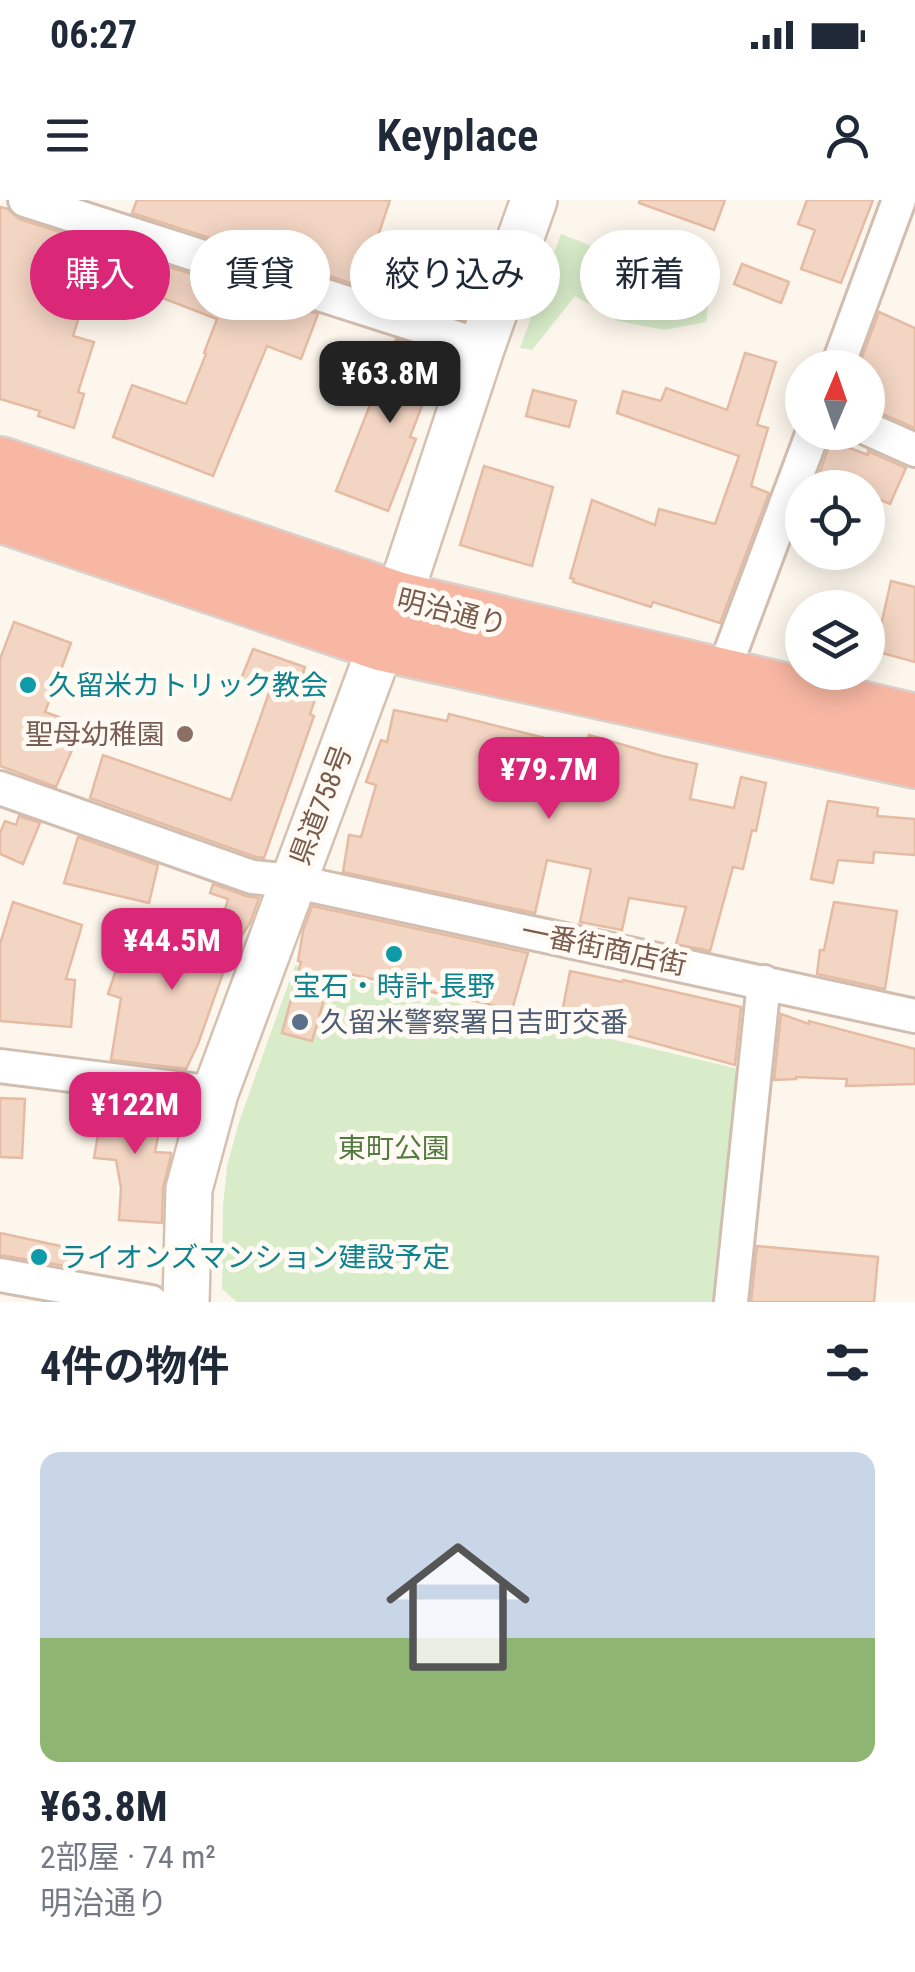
<!DOCTYPE html>
<html lang="ja">
<meta charset="utf-8">
<style>
:root{--surface:#fff;--page:#f2f2f3;--text:#1f2937;--muted:#747a83;--accent:#db2777}
body{margin:0;font-family:"Roboto Condensed","Noto Sans JP",sans-serif;background:var(--page);color:var(--text);height:100vh;display:flex;flex-direction:column;font-size:38px;white-space:nowrap}
*{box-sizing:border-box;margin:0}
p{font-size:32px;color:var(--muted)}
.icon{flex:none;width:55px;height:55px;fill:none;stroke:currentColor;stroke-width:2;stroke-linecap:round;stroke-linejoin:round}
.map{position:relative;height:1102px;overflow:hidden}
.sheet{display:flex;flex-direction:column;background:var(--surface);flex:1}
.sheet>*{flex:none}
.top-card{position:absolute;left:30px;top:30px;width:855px;height:90px;display:flex;gap:20px}
.needle{width:65px;rotate:2deg}
.controls{position:absolute;left:785px;top:150px;display:grid;gap:20px}
.controls a{display:grid;place-items:center;width:100px;height:100px;border-radius:50%;background:var(--surface);box-shadow:0 5px 25px #0003;font-size:50px}
.price{position:absolute;translate:-50% -85px;padding:0 22px;border-radius:20px;background:var(--accent);color:#fff;font-size:32px;line-height:65px;filter:drop-shadow(0 2px 5px #0008)}
.price::after{content:'';position:absolute;left:50%;top:60px;width:30px;height:22px;margin-left:-15px;background:inherit;clip-path:polygon(0 0,100% 0,50% 100%)}
.price.current{background:#222;color:#fff}
ul{padding:0;list-style:none}
li{display:grid;align-content:center;gap:20px;height:530px;padding:0 40px}
li span{display:grid;place-items:center;height:310px;border-radius:20px;color:#555}
li>.icon{margin-inline-start:auto}
span .icon{width:180px;height:180px;fill:#fffc;stroke-width:1}
li b{font-size:42px}
h2{display:flex;justify-content:space-between;align-items:center;height:120px;padding:0 40px;font-size:42px}
.tag{padding:0 35px;border-radius:45px;background:var(--surface);box-shadow:0 5px 25px #0003;font-size:35px;line-height:90px}
.tag.current{background:var(--accent);color:#fff}
.status{display:flex;justify-content:space-between;align-items:center;height:70px;padding:0 50px;background:var(--surface);direction:ltr}
.status svg{height:28px;fill:currentColor}
header{display:flex;justify-content:space-between;align-items:center;height:130px;padding:0 40px;background:var(--surface);font-size:45px;font-weight:600}
.map>svg:first-child{display:block}
.green{fill:#d8ecc9}
.building{fill:#f3d5c3;stroke:#e6bba3;stroke-width:2.5}
.lines{fill:none;stroke-linecap:round;stroke-linejoin:round}
.street-casing{stroke:#d1beb0;stroke-width:38}
.secondary-casing{stroke:#d6c0b0;stroke-width:50}
.highway-casing{stroke:#dad1cd;stroke-width:60}
.street{stroke:#fff;stroke-width:32}
.secondary{stroke:#fff;stroke-width:45}
.highway{stroke:#f7b7a3;stroke-width:55}
.culture-dot{fill:#0f9aa8;stroke:#fffaf3;stroke-width:4}
.education-dot{fill:#8d6e63;stroke:#fffaf3;stroke-width:4}
.service-dot{fill:#5c6f8a;stroke:#fffaf3;stroke-width:4}
.labels{text-anchor:middle;dominant-baseline:central;stroke-width:10;stroke-linejoin:round;paint-order:stroke}
.street-label{font-size:28px;fill:#7a5c4d;stroke:#fffaf3}
.culture-label{font-size:28px;fill:#0d838f;stroke:#fffaf3;text-anchor:start}
.education-label{font-size:28px;fill:#785e54;stroke:#fffaf3;text-anchor:end}
.service-label{font-size:28px;fill:#4e5e75;stroke:#fffaf3;text-anchor:start}
.park-label{font-size:28px;fill:#537a41;stroke:#fffaf3}
</style>
<div class="status"><b>06:27</b><svg viewBox="0 0 49 12"><path d="M0 12V9h3v3zM5 12V6h3v6zM10 12V3h3v9zM15 12V0h3v12zM26 1h20v11H26zM47 4h2v5h-2z"/></svg></div>
<header><svg class="icon" aria-label="menu" viewBox="0 0 24 24"><path d="M4 6h16M4 12h16M4 18h16"/></svg>Keyplace<svg class="icon" aria-label="person" viewBox="0 0 24 24"><circle cx="12" cy="8" r="4"/><path d="M4 21q1-7 8-7t8 7"/></svg></header>
<div class="map">
<svg width="915" height="1102" viewBox="0 0 915 1102">
<rect width="100%" height="100%" fill="#fdf6ec"/>
<g class="green">
<polygon points="561,34 710,93 706,122 664,130 618,121 575,96 532,150 520,148"/>
<polygon points="295,765 739,869 713,1102 237,1102 222,1089 223,1006 227,966 239,922"/>
</g>
<g class="building">
<polygon points="137,0 390,0 369,63 438,86 434,97 464,107 460,118 132,13"/>
<polygon points="640,0 725,0 714,30 639,3"/>
<polygon points="807,0 873,0 841,83 801,69 815,30 798,24"/>
<polygon points="0,7 8,9 19,19 122,52 112,85 91,79 73,136 94,142 78,192 84,194 74,228 38,216 40,211 0,199"/>
<polygon points="742,64 789,82 781,103 734,84"/>
<polygon points="163,65 318,114 301,159 267,146 213,276 113,237 132,185 186,204 206,154 204,153 217,119 152,94"/>
<polygon points="879,112 915,128 915,228 876,211 868,209 868,168 858,168"/>
<polygon points="396,139 442,154 410,237 416,239 388,311 336,291"/>
<polygon points="745,153 776,162 757,225 768,228 751,286 769,293 720,423 653,402 651,407 573,382 574,379 570,378 592,300 655,325 659,309 715,324 739,256 617,213 623,191 661,201 666,188 727,210"/>
<polygon points="533,190 576,201 569,227 526,216"/>
<polygon points="831,241 868,255 868,251 906,268 890,304 868,295 868,288 814,288"/>
<polygon points="484,266 553,287 532,366 460,345"/>
<polygon points="891,381 915,387 915,462 875,451"/>
<polygon points="14,422 71,443 45,512 59,517 53,535 75,543 56,587 0,566 0,459"/>
<polygon points="253,449 305,467 303,473 322,479 310,514 314,516 264,658 256,657 90,598 103,555 231,600 270,490 241,479"/>
<polygon points="394,510 447,521 449,514 585,548 589,535 662,556 697,564 690,599 734,608 741,577 766,583 756,631 752,630 743,669 733,667 710,751 676,744 686,707 629,698 622,730 580,722 591,669 547,660 535,713 343,672 349,635 361,637 376,585 366,582 381,540 387,542"/>
<polygon points="828,601 878,608 877,616 915,619 915,655 874,652 873,663 838,660 833,683 811,679"/>
<polygon points="19,616 40,623 23,664 0,654 0,633 5,621 16,625"/>
<polygon points="78,637 158,665 149,703 64,683"/>
<polygon points="213,684 246,696 259,698 258,701 250,723 218,771 223,773 198,844 186,869 111,860 121,798 108,794 126,740 208,768 228,699 210,693"/>
<polygon points="13,702 82,725 66,779 75,780 71,827 0,821 0,744"/>
<polygon points="834,702 897,711 885,789 817,774 820,750 824,750"/>
<polygon points="312,706 528,753 512,810 472,800 472,801 336,771 330,796 325,796 312,841 282,833 301,762 298,761 303,731"/>
<polygon points="570,771 622,782 623,780 741,807 735,865 609,831 612,822 562,813"/>
<polygon points="781,814 809,824 809,821 915,849 915,884 846,886 847,879 796,877 796,879 774,880"/>
<polygon points="0,898 25,899 22,958 0,957"/>
<polygon points="104,899 161,906 163,911 155,952 171,953 171,956 163,988 162,1023 119,1020 121,988 116,960 94,958"/>
<polygon points="0,1033 79,1050 77,1068 0,1055"/>
<polygon points="757,1046 878,1057 874,1102 751,1102"/>
</g>
<g class="lines">
<defs>
<g id="street">
<polyline points="25,0 482,146"/>
<polyline points="837,168 899,0"/>
<polyline points="868,229 915,250"/>
<polyline points="722,475 813,232"/>
<polyline points="0,588 252,677 292,681 915,816"/>
<polyline points="0,866 215,893"/>
<polyline points="0,1075 151,1102"/>
<polyline points="731,1102 764,782"/>
</g>
<polyline id="secondary" points="186,1102 189,989 215,893 398,400 482,146 534,0"/>
<g id="highway">
<polyline points="0,265 398,400 915,522"/>
<polyline points="0,314 382,443 915,560"/>
</g>
</defs>
<use href="#street" class="street-casing"/>
<use href="#secondary" class="secondary-casing"/>
<use href="#highway" class="highway-casing"/>
<use href="#street" class="street"/>
<use href="#secondary" class="secondary"/>
<use href="#highway" class="highway"/>
</g>
<g class="culture-dot">
<circle cx="28" cy="485" r="10"/>
<circle cx="394" cy="754" r="10"/>
<circle cx="39" cy="1057" r="10"/>
</g>
<circle class="education-dot" cx="185" cy="534" r="10"/>
<circle class="service-dot" cx="300" cy="822" r="10"/>
<g class="labels">
<g class="street-label">
<text transform="translate(452 412) rotate(14)">明治通り</text>
<text transform="translate(321 605) rotate(-69)">県道758号</text>
<text transform="translate(604 748) rotate(12)">一番街商店街</text>
</g>
<g class="culture-label">
<text x="48" y="485">久留米カトリック教会</text>
<text x="394" y="786" text-anchor="middle">宝石・時計 長野</text>
<text x="59" y="1057">ライオンズマンション建設予定</text>
</g>
<g class="education-label">
<text x="165" y="534">聖母幼稚園</text>
</g>
<g class="service-label">
<text x="320" y="822">久留米警察署日吉町交番</text>
</g>
<g class="park-label">
<text x="394" y="948">東町公園</text>
</g>
</g>
</svg>
<div class="controls">
<a><svg class="needle" viewBox="-14 -14 28 28"><path d="M0-13l5 13h-10z" fill="#e53935"/><path d="M0 13l5-13h-10z" fill="#747a83"/></svg></a>
<a><svg class="icon" aria-label="locate" viewBox="0 0 24 24"><circle cx="12" cy="12" r="6"/><path d="M12 2v4M12 18v4M2 12h4M18 12h4"/></svg></a>
<a><svg class="icon" aria-label="layers" viewBox="0 0 24 24"><path d="M12 4l9 5-9 5-9-5zM3 14l9 5 9-5"/></svg></a>
</div>
<b class="price current" style="left:390px;top:226px">¥63.8M</b>
<b class="price" style="left:549px;top:622px">¥79.7M</b>
<b class="price" style="left:172px;top:793px">¥44.5M</b>
<b class="price" style="left:135px;top:957px">¥122M</b>
<div class="top-card">
<a class="tag current">購入</a>
<a class="tag">賃貸</a>
<a class="tag">絞り込み</a>
<a class="tag">新着</a>
</div>
</div>
<section class="sheet">
<h2>4件の物件<svg class="icon" aria-label="filters" viewBox="0 0 24 24"><path d="M4 7h16M4 17h16"/><circle cx="9" cy="7" r="2"/><circle cx="15" cy="17" r="2"/></svg></h2>
<ul>
<li><span style="background:linear-gradient(#c9d6e8 60%,#8fb573 0)"><svg class="icon" aria-label="home" viewBox="0 0 24 24"><path d="M3 11l9-7 9 7M6 9v11h12V9"/></svg></span><div><b>¥63.8M</b><p>2部屋 · 74 m²</p><p>明治通り</p></div></li>
</ul>
</section>
